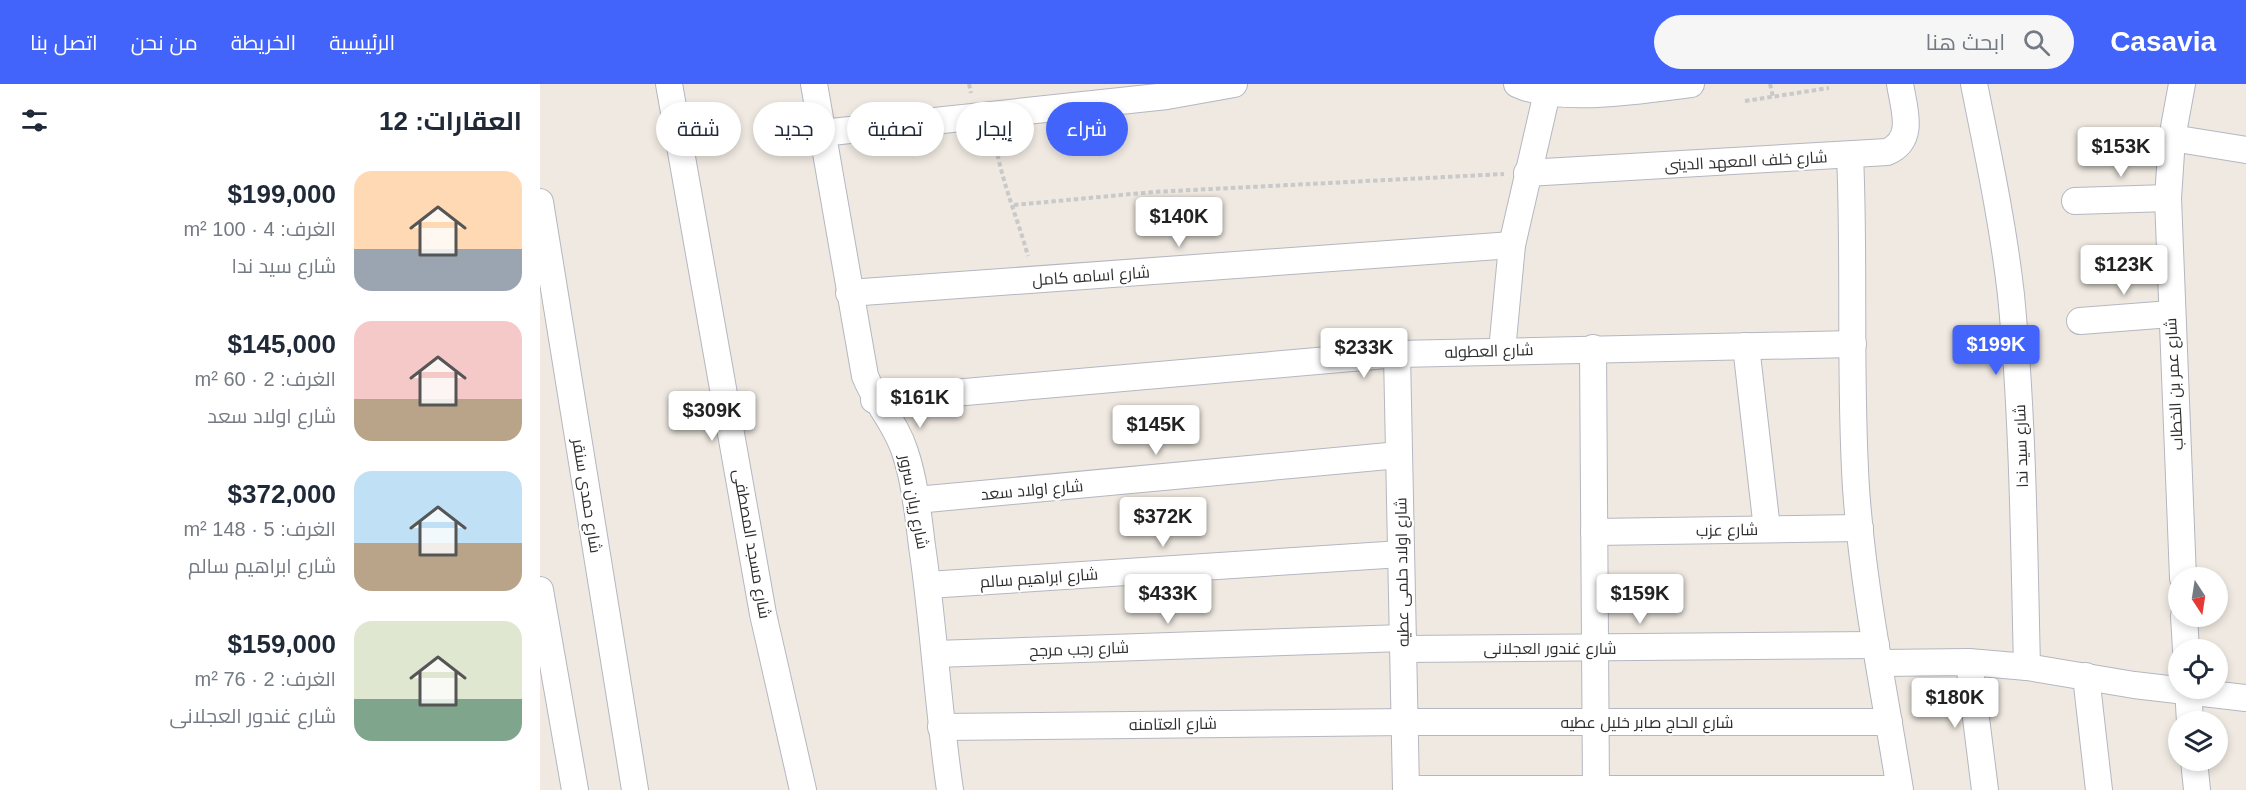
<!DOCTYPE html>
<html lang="ar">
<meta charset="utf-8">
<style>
:root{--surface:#fff;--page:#f6f6f7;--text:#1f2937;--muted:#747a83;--accent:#4264fb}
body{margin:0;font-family:Helvetica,Cairo,sans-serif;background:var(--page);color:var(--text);direction:rtl;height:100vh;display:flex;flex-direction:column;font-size:22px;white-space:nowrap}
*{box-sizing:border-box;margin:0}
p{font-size:20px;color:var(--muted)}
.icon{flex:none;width:33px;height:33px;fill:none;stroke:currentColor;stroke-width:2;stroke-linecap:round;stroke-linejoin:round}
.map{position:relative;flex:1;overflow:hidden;direction:ltr}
.sheet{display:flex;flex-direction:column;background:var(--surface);width:540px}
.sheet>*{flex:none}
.banner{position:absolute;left:18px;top:18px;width:570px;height:54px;direction:rtl;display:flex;gap:12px}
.needle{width:39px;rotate:168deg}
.controls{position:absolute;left:1628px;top:483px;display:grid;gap:12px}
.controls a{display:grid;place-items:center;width:60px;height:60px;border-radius:50%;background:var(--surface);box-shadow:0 3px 9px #0003;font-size:30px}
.price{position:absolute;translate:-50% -51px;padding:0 14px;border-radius:6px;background:#fff;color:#222;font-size:20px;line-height:39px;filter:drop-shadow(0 2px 3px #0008)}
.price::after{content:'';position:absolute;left:50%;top:36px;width:18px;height:14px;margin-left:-9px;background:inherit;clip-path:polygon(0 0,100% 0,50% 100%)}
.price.current{background:var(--accent);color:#fff}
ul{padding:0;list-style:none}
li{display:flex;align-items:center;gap:18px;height:150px;padding:0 18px}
li span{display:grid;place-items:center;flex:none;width:168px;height:120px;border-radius:18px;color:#555}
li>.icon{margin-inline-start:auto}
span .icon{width:72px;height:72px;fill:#fffc;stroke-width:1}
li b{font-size:26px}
h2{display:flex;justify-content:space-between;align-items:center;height:72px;padding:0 18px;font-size:26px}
.pill{padding:0 21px;border-radius:27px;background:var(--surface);box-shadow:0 3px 9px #0003;font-size:21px;line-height:54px}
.pill.current{background:var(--accent);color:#fff}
header{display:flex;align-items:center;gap:36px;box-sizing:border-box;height:84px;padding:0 30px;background:var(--accent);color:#fff}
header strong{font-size:28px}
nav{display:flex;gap:33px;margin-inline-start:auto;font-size:21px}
.search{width:420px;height:54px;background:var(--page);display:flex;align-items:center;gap:15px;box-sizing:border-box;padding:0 21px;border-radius:33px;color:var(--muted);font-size:22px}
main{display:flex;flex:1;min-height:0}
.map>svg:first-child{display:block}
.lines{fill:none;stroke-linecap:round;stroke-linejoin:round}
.minor-casing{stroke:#b4b7c1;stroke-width:28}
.path{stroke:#c9c9c9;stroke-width:4;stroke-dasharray:4.5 3;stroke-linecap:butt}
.minor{stroke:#fff;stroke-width:26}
.labels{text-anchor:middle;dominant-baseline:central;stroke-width:4.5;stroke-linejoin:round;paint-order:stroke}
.street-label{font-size:16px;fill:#2e2e2e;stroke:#fff}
</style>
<header>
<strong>Casavia</strong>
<div class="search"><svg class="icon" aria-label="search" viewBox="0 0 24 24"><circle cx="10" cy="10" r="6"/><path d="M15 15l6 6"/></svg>ابحث هنا</div>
<nav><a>الرئيسية</a><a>الخريطة</a><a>من نحن</a><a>اتصل بنا</a></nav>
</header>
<main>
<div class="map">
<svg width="1706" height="706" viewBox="0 0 1706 706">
<rect width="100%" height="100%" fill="#efe9e1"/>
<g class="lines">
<defs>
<g id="minor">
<polyline points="129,0 223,530 263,706"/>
<path d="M274 0 325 292C336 320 356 339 365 368 375 398 378 430 382 462 394 543 398 625 410 706"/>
<path d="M977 0C1019 20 1104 6 1151 0"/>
<path d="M1434 0C1448 70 1463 140 1471 211 1483 334 1484 459 1487 583"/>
<polyline points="1642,0 1632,54 1628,114 1643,494"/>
<polyline points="282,49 627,12 694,0"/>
<polyline points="1632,54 1706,66"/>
<path d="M1310 71C1315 182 1309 293 1316 404 1323 505 1344 605 1360 706"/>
<path d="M987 89 1347 68C1376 56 1364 25 1360 0"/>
<polyline points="1535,117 1628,114"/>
<polyline points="0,118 95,706"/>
<polyline points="309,209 972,161"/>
<polyline points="1540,237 1631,230"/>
<polyline points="1206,262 1227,445"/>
<polyline points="1053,264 1056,706"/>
<polyline points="962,267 972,161 1009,0"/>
<polyline points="857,270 866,706"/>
<polyline points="334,316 857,270 1313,260"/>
<polyline points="376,416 859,371"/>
<polyline points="1054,448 1320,444"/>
<polyline points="388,501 861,470"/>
<polyline points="0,506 35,706"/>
<polyline points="1644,532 1646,566"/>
<polyline points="863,565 1336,561"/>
<polyline points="395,570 863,554"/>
<polyline points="1429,578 1445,706"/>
<polyline points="1340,579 1429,578 1487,583 1594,601 1706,614"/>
<polyline points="1546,592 1559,706"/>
<polyline points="1648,604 1650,638"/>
<polyline points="401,643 865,638 1349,638"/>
<polyline points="1654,676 1657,706"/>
<polyline points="866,705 1359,705"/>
</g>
</defs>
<use href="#minor" class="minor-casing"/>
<g class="path">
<polyline points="429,0 431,9"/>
<polyline points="1230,0 1233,13"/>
<polyline points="1205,17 1289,4"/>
<path d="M455 56C461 97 477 132 488 172"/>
<polyline points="474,121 613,108 964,90"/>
</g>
<use href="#minor" class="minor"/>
</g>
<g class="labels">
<g class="street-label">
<text transform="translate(1206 77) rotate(-3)">شارع خلف المعهد الدينى</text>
<text transform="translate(551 192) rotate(-4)">شارع اسامه كامل</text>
<text transform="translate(949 267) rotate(-2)">شارع العطوله</text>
<text transform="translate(1634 300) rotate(-93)">شارع عمر بن الخطاب</text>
<text transform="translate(1481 362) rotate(-92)">شارع سيد ندا</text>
<text transform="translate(492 406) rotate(-5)">شارع اولاد سعد</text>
<text transform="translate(47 412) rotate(81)">شارع حمدى سنقر</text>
<text transform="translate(374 418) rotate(79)">شارع ريان سرور</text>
<text transform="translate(1187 446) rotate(-1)">شارع عزب</text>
<text transform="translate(212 460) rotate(80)">شارع مسجد المصطفى</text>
<text transform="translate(862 488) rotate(-91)">شارع اولاد حلمى عطيه</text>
<text transform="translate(499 494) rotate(-4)">شارع ابراهيم سالم</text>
<text x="1010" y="564">شارع غندور العجلانى</text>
<text transform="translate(539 565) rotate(-2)">شارع رجب مرجح</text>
<text x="1107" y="638">شارع الحاج صابر خليل عطيه</text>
<text transform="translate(633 640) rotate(-1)">شارع العتامنه</text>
</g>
</g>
</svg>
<div class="controls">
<a><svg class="needle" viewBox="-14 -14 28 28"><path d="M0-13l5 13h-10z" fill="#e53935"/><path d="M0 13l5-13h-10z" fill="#747a83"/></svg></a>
<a><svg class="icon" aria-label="locate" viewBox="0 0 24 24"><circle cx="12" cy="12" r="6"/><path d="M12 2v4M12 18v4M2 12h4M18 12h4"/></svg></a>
<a><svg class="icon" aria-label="layers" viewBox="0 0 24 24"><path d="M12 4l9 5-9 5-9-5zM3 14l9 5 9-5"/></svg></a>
</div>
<b class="price" style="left:1581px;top:94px">$153K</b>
<b class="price" style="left:639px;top:164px">$140K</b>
<b class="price" style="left:1584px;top:212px">$123K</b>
<b class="price current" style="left:1456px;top:292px">$199K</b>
<b class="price" style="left:824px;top:295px">$233K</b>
<b class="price" style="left:380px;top:345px">$161K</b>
<b class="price" style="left:172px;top:358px">$309K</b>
<b class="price" style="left:616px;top:372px">$145K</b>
<b class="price" style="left:623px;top:464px">$372K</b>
<b class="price" style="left:628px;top:541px">$433K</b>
<b class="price" style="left:1100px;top:541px">$159K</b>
<b class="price" style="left:1415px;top:645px">$180K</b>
<div class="banner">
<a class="pill current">شراء</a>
<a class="pill">إيجار</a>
<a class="pill">تصفية</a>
<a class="pill">جديد</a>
<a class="pill">شقة</a>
</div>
</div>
<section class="sheet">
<h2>العقارات: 12<svg class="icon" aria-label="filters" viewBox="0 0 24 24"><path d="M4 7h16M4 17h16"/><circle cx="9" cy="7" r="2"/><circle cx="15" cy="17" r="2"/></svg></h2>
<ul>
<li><span style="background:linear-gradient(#ffd9b3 65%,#9aa5b1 0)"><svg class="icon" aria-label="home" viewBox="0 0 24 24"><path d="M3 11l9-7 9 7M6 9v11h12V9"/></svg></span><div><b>$199,000</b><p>الغرف: 4 · 100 m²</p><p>شارع سيد ندا</p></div></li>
<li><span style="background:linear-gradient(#f6c9c9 65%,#b9a48a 0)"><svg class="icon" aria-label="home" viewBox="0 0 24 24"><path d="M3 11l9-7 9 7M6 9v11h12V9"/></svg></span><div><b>$145,000</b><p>الغرف: 2 · 60 m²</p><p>شارع اولاد سعد</p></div></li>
<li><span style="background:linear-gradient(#bfe0f5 60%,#b9a48a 0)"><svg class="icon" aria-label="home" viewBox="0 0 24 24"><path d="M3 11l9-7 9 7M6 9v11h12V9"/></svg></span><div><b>$372,000</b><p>الغرف: 5 · 148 m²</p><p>شارع ابراهيم سالم</p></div></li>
<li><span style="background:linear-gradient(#dfe7d0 65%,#7fa58c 0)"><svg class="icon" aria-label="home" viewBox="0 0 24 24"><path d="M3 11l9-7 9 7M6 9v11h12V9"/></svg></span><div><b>$159,000</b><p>الغرف: 2 · 76 m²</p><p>شارع غندور العجلانى</p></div></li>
</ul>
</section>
</main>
